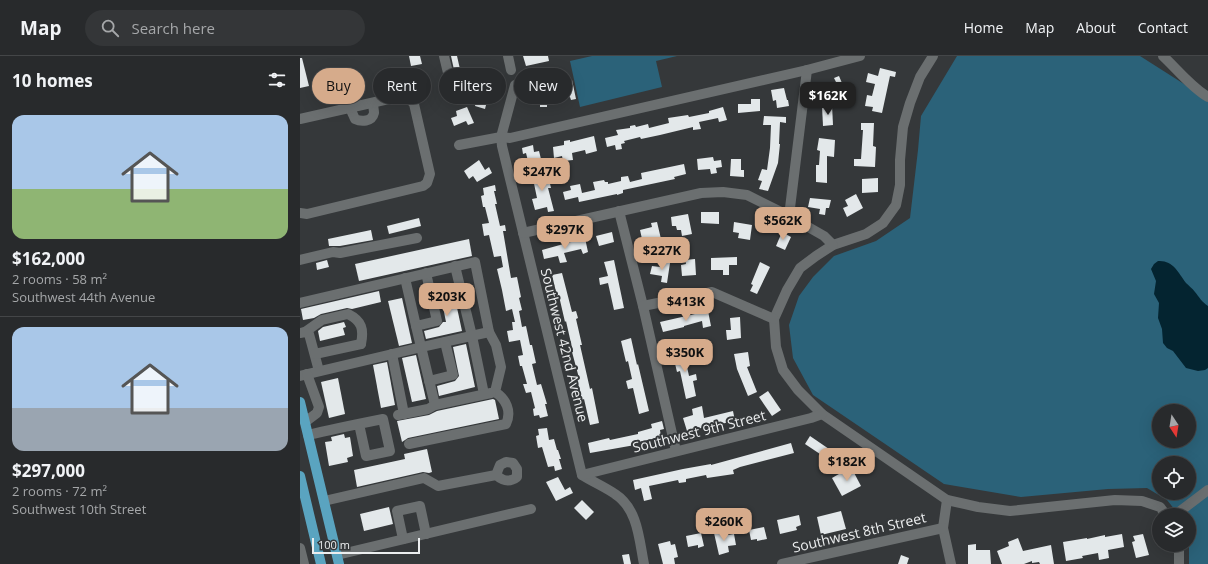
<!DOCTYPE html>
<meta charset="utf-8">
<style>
:root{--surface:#282a2c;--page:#343638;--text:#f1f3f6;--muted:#a5a7a9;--line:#444648;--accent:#d6ab8b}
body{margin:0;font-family:"Open Sans",sans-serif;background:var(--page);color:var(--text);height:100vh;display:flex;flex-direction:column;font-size:15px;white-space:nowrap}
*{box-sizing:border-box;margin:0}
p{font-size:13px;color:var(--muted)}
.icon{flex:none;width:22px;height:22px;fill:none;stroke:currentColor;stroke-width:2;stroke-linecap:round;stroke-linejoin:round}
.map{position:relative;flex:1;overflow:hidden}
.panel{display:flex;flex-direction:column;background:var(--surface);width:300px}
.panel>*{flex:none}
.hud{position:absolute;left:12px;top:12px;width:380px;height:36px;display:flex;gap:8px}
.needle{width:26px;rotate:168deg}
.controls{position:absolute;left:852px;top:348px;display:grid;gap:8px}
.controls a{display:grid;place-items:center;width:44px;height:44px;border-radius:50%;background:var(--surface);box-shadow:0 4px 16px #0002,0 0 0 1px var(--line);font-size:20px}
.scale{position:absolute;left:12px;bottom:10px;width:108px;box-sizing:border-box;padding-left:4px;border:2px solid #eceeef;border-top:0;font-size:11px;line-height:14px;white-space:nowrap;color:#eceeef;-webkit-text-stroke:3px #35383a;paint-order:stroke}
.price{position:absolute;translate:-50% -34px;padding:0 9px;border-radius:8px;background:var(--accent);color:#111;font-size:13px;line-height:26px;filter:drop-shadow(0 1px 2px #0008)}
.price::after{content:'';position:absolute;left:50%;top:24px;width:12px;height:9px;margin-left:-6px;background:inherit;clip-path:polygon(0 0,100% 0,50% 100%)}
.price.on{background:#222;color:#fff}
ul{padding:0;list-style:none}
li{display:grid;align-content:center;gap:8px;height:212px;padding:0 12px}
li+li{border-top:1px solid var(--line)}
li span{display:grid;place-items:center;height:124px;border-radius:12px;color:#555}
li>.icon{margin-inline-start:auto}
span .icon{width:72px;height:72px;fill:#fffc;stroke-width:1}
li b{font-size:17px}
h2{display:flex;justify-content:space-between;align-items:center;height:48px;padding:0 12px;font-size:17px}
.tag{padding:0 14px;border-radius:18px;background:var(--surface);box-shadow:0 4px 16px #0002,0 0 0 1px var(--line);font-size:14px;line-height:36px}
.tag.on{background:var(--accent);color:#111}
header{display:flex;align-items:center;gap:24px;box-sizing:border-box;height:56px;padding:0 20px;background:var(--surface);border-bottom:1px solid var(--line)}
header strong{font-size:19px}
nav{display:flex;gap:22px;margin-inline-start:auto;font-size:14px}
.search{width:280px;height:36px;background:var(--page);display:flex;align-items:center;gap:10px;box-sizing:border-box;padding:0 14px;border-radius:22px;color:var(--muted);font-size:15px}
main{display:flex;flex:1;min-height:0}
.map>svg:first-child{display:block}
.green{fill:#2b6279;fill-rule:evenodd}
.water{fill:#042430}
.building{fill:#e3e8ea}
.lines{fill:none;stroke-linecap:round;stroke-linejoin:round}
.minor{stroke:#6b6f70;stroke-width:10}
.major{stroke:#5aa4c0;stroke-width:10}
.labels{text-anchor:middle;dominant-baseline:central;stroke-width:4;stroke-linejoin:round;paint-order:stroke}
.street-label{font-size:14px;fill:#eceeef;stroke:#35383a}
</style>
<header>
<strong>Map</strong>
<div class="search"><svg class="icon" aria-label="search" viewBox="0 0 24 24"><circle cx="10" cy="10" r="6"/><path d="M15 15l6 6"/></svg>Search here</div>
<nav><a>Home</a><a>Map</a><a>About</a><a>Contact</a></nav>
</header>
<main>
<section class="panel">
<h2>10 homes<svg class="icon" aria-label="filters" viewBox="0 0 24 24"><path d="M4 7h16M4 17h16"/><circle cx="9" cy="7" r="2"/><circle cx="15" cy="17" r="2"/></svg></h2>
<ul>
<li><span style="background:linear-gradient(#a9c7e8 60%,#8fb573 0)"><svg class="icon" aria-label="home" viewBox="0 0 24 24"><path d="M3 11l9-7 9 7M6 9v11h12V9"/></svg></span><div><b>$162,000</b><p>2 rooms · 58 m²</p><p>Southwest 44th Avenue</p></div></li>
<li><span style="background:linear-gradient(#a9c7e8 65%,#9aa5b1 0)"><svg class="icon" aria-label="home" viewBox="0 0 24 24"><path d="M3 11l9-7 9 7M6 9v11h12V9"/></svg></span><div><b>$297,000</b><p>2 rooms · 72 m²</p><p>Southwest 10th Street</p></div></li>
</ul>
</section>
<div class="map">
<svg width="908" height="508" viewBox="0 0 908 508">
<rect width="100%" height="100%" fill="#35383a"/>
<g class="green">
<polygon points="292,0 377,0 356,5 362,31 280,51 270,5"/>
<path d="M657 0H840L884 28 908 46V508H889V459H879L867 444 847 432 808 433 721 441 644 428 513 339 493 302 489 269 499 240 513 221 534 200 576 185 610 162 618 94 621 60ZM859 355H889V385H859ZM859 407H889V437H859Z"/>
</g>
<path class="water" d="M858 205C873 204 878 216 886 227 889 230 892 232 895 236 899 241 902 246 908 250V312L905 314 898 315 886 312 873 295 867 292 863 287 862 273 858 262 859 247 854 238 856 225 851 213 854 208Z"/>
<g class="building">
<polygon points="109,0 120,0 122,8 111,10"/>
<polygon points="151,0 157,0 162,22 156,23"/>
<polygon points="223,0 248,0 249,5 226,10"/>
<polygon points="0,2 2,2 9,30 0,32"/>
<polygon points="580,12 596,16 595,21 590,20 582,57 572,55 573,51 565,50 567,39 572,40 575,28 566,26 568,17 578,20"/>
<polygon points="539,20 547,39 538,43 535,36 528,39 524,31 536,26 534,22"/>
<polygon points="272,24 276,43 271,44 270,41 258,44 256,33 263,32 262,26"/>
<polygon points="179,32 188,34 189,32 195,34 193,42 188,41 185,53 175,50"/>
<polygon points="484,32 487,44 488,44 489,50 477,52 476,44 473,45 471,34"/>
<polygon points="224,37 247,37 247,51 240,51 240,46 224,46"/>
<polygon points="451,43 460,43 460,55 438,57 438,48 451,48"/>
<polygon points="532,49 533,69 523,70 522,50"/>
<polygon points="167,51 174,67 168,69 166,65 154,70 151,62 157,60 156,55"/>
<polygon points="423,51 427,64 419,66 418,62 399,66 401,73 393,74 393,71 360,79 341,83 340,81 324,85 325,87 321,88 322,93 316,94 315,89 307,91 305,82 318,79 316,74 330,72 330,70 335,69 336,71 348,68 349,72 369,67 368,62 388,59 389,61 409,57 409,55"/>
<polygon points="464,60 486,61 486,67 480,66 479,88 480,88 478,107 468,135 459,133 462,125 458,124 462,113 467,114 470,92 471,69 463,69"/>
<polygon points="561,67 574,67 573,90 576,91 575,111 554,110 554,103 561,103 563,74 561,74"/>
<polygon points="294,80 297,95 286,98 285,94 272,97 273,104 263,105 262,100 254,102 253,91 264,89 264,85 270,84 270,86"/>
<polygon points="519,82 535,84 534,101 527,100 527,127 516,126 516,109 519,109 520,95 517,94"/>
<polygon points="233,89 234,96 239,95 241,103 234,104 235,108 229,109 226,97 223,98 222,92"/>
<polygon points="413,101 414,105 421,104 422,111 416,112 417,117 411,118 410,113 398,114 397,103"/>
<polygon points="431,103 441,103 441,114 444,114 444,121 430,120"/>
<polygon points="179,104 185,114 189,111 192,117 177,126 173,120 169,123 164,115"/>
<polygon points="384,108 386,118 374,121 375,123 323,134 323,137 317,139 317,138 279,146 278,141 265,144 263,136 271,134 270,130 280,128 282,137 295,134 293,126 304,124 305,126 308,126 308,128 321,125 321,121 328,120 330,126 342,123 341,117"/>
<polygon points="247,115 251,132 248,132 254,155 248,156 247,151 235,154 232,143 237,142 232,118"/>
<polygon points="578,122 578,136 562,137 562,123"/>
<polygon points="195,129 196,135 194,135 197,148 195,148 200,170 205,169 206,175 203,175 211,222 217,221 221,241 219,242 222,254 219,255 222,271 226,270 230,289 232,289 236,307 232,308 237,329 241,328 247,348 245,348 248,360 240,362 239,359 234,360 233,353 235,352 231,336 226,337 223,328 227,328 222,310 220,310 218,300 223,299 220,284 209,286 207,275 213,274 212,266 215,266 212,253 206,255 202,234 197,213 203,211 201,200 194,201 189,179 184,180 182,168 189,167 185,151 183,151 181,140 184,139 183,132"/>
<polygon points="556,138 563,152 547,161 543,152 548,150 545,144"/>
<polygon points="510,142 531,144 529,152 526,152 525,159 519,158 520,153 508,151"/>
<polygon points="401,156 419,156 419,168 401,167"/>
<polygon points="388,158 392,178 382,180 381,174 377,174 376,170 372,170 371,161"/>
<polygon points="119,162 121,170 89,178 87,170"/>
<polygon points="357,166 361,183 349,186 348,182 342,183 340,174 352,171 351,167"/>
<polygon points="434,166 452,169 450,184 438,182 439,177 433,176"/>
<polygon points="71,174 73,184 40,190 29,190 28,183"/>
<polygon points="312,176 314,186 299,190 296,180"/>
<polygon points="482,176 491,181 485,194 476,190"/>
<polygon points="285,182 288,196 283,198 281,193 264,197 267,206 260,207 258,200 244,203 242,194"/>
<polygon points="169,183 172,200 59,225 55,208"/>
<polygon points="437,201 437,209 429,209 429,219 423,219 423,214 411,214 411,202"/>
<polygon points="395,203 396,219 382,220 381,209 386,208 385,204"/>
<polygon points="27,204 29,211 17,214 16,207"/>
<polygon points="314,204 324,252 314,254 308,227 300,229 299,222 308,220 304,206"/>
<polygon points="361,206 370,207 367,227 361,226 362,220 350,218 352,210 360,211"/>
<polygon points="460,206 470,211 457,238 450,235 453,229 451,228"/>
<polygon points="262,217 272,256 276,255 278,262 276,263 282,289 280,289 290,333 292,332 299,367 290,369 284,343 282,344 277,323 279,322 272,296 273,296 266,265 265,266 259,240 257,240 252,219"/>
<polygon points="153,233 162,275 126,283 124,275 139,271 143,266 146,266 140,236"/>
<polygon points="79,235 81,246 52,253 47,252 21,258 14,262 3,264 1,253"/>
<polygon points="102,242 112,287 99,290 88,245"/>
<polygon points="408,255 411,270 403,272 402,265 384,270 384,271 363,276 360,266"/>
<polygon points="440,261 441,282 427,284 426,274 431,274 430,262"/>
<polygon points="44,266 46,271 43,272 45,279 20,285 18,275 23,271"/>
<polygon points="331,282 337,309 338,308 349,355 339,358 333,332 328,333 326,325 332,323 328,305 326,306 321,285"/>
<polygon points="166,288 175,331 139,340 137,330 155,325 159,320 153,291"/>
<polygon points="383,292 389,320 396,318 397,324 393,325 396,340 386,343 380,315 377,316 372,295"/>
<polygon points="448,296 450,310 447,311 457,336 448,340 437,313 434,298"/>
<polygon points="116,299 126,343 112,346 102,302"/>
<polygon points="87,306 95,349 81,352 73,309"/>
<polygon points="38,322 45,358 29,362 21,326"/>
<polygon points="468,335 481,354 472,360 459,341"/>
<polygon points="193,343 195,344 199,363 108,382 102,386 97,365 129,359 137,355"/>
<polygon points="402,350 404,362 433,355 435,365 387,375 383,362 393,359 392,353"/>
<polygon points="362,365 364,373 360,374 361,381 334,387 335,389 290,397 288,387 309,382 310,384 338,378 338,376 352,372 351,368"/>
<polygon points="247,372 249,384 254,383 257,394 258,394 261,403 259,403 262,413 255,415 254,410 248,411 242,391 238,392 236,380 239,379 238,373"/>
<polygon points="44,378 45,382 50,381 53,400 47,402 48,406 29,410 25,386 32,385 31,381"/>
<polygon points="510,380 529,393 523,400 505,388"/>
<polygon points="491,387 494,397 440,411 433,414 434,418 407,422 406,419 386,423 386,426 379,427 378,424 349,430 352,443 344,445 341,432 335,434 333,424 383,413 411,408 411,409"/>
<polygon points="127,393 132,416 129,417 123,416 57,431 54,414 105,403 104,398"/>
<polygon points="551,411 561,430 542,440 532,422"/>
<polygon points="258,421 265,434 270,431 273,437 256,445 246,426"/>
<polygon points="282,444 294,456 286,464 274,452"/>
<polygon points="89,451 93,468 64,475 60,458"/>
<polygon points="541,455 546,473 521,479 517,461"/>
<polygon points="499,459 501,469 496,471 497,474 480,478 477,464"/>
<polygon points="464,471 467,483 457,485 457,483 451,484 449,474"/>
<polygon points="428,475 428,479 434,478 436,489 428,490 429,496 419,499 414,477"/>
<polygon points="401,477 404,490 398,492 398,489 388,491 386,480"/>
<polygon points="822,478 824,491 808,494 809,502 799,504 798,497 782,500 783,502 766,505 763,486 787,482 787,483 805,479 805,481"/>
<polygon points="843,478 849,499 836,502 832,486 835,485 833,480"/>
<polygon points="718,482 723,495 751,489 754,508 740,508 739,506 732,507 732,505 724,508 702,508 697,495 709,490 708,486"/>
<polygon points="370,485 371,489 375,488 378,501 374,502 375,508 363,508 358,488"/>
<polygon points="676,488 676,494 690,494 691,508 668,508 668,489"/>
<polygon points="329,498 331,508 324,508 322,499"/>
<polygon points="601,499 609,502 607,508 598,508"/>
</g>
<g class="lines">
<g class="minor">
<polyline points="144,0 150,25"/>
<polyline points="208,0 211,14"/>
<polyline points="633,0 620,21 610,47 603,71 600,104 600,129 596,149 583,167 566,178 533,189 516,200 500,212 487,234 474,263 476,291 483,314 498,334 522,358 647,444 678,451 710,455 815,444 842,445 860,451 866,459"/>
<path d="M863 0C878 14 891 31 908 41"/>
<path d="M215 29 201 81 202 90 282 419C293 426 305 431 315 438 338 453 339 483 344 508"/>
<path d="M50 52 55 63C61 66 72 66 74 57 74 54 73 50 73 47"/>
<polyline points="0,63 102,40 108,41 114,48 130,118 127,127 123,130 7,158 0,157"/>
<polyline points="159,89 201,81 210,82 507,14 560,0"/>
<polyline points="319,155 343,250 376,395"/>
<polyline points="489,160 507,14"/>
<polyline points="223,177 401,137 423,136 447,139 489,160 524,180 533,189"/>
<polyline points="0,204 33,196 40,197 117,182"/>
<polyline points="155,210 172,280 184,338"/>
<polyline points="105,222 116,270 137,265 126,217"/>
<path d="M0 247 175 206 189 276 196 289 201 311 195 336C206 343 212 355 206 368L109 388"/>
<polyline points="343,250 412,236 474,263"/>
<polyline points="116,270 135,349"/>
<path d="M5 276 22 264 48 258C62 265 64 273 61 288"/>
<polyline points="0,277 5,276 9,278 19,315"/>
<polyline points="15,298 61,288"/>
<polyline points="92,298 104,358"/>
<polyline points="0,320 122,291 189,276"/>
<polyline points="129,325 153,319 145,286"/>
<polyline points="98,359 128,353 135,349 191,337"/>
<polyline points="5,366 17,357 19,351 7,318"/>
<path d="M8 379C33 373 58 368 83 363L90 395 66 400 59 368"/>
<polyline points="282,419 511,362 522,358"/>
<polyline points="647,444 643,472 651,508"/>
<path d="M24 445 124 422 138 430 196 419C203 425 209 427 217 421V413L213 407 206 406 200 409 196 419"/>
<polyline points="875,459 908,434"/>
<polyline points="103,483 97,455 120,450 126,478"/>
<polyline points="879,489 879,508"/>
<polyline points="0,492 4,508"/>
<polyline points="37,499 231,453"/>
<polyline points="482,508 643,472"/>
</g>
<g class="major">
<polyline points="0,346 39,508"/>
<polyline points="0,420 21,508"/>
</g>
</g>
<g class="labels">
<g class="street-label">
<text transform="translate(265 289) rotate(76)">Southwest 42nd Avenue</text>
<text transform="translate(399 375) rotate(-14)">Southwest 9th Street</text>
<text transform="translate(559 476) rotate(-13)">Southwest 8th Street</text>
</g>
</g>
</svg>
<div class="controls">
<a><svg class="needle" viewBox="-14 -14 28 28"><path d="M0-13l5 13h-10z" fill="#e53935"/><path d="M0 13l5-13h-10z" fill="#a5a7a9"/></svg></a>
<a><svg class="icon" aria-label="locate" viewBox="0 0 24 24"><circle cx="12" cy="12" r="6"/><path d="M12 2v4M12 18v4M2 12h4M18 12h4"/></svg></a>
<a><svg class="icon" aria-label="layers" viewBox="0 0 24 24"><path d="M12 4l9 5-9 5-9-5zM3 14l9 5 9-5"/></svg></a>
</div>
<div class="scale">100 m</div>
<b class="price on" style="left:528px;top:60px">$162K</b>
<b class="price" style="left:242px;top:136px">$247K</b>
<b class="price" style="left:483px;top:185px">$562K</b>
<b class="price" style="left:265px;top:194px">$297K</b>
<b class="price" style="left:362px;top:215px">$227K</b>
<b class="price" style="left:147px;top:261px">$203K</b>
<b class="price" style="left:386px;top:266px">$413K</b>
<b class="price" style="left:385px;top:317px">$350K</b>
<b class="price" style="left:547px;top:426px">$182K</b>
<b class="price" style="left:424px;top:486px">$260K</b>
<div class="hud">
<a class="tag on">Buy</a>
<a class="tag">Rent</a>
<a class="tag">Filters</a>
<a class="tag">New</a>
</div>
</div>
</main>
